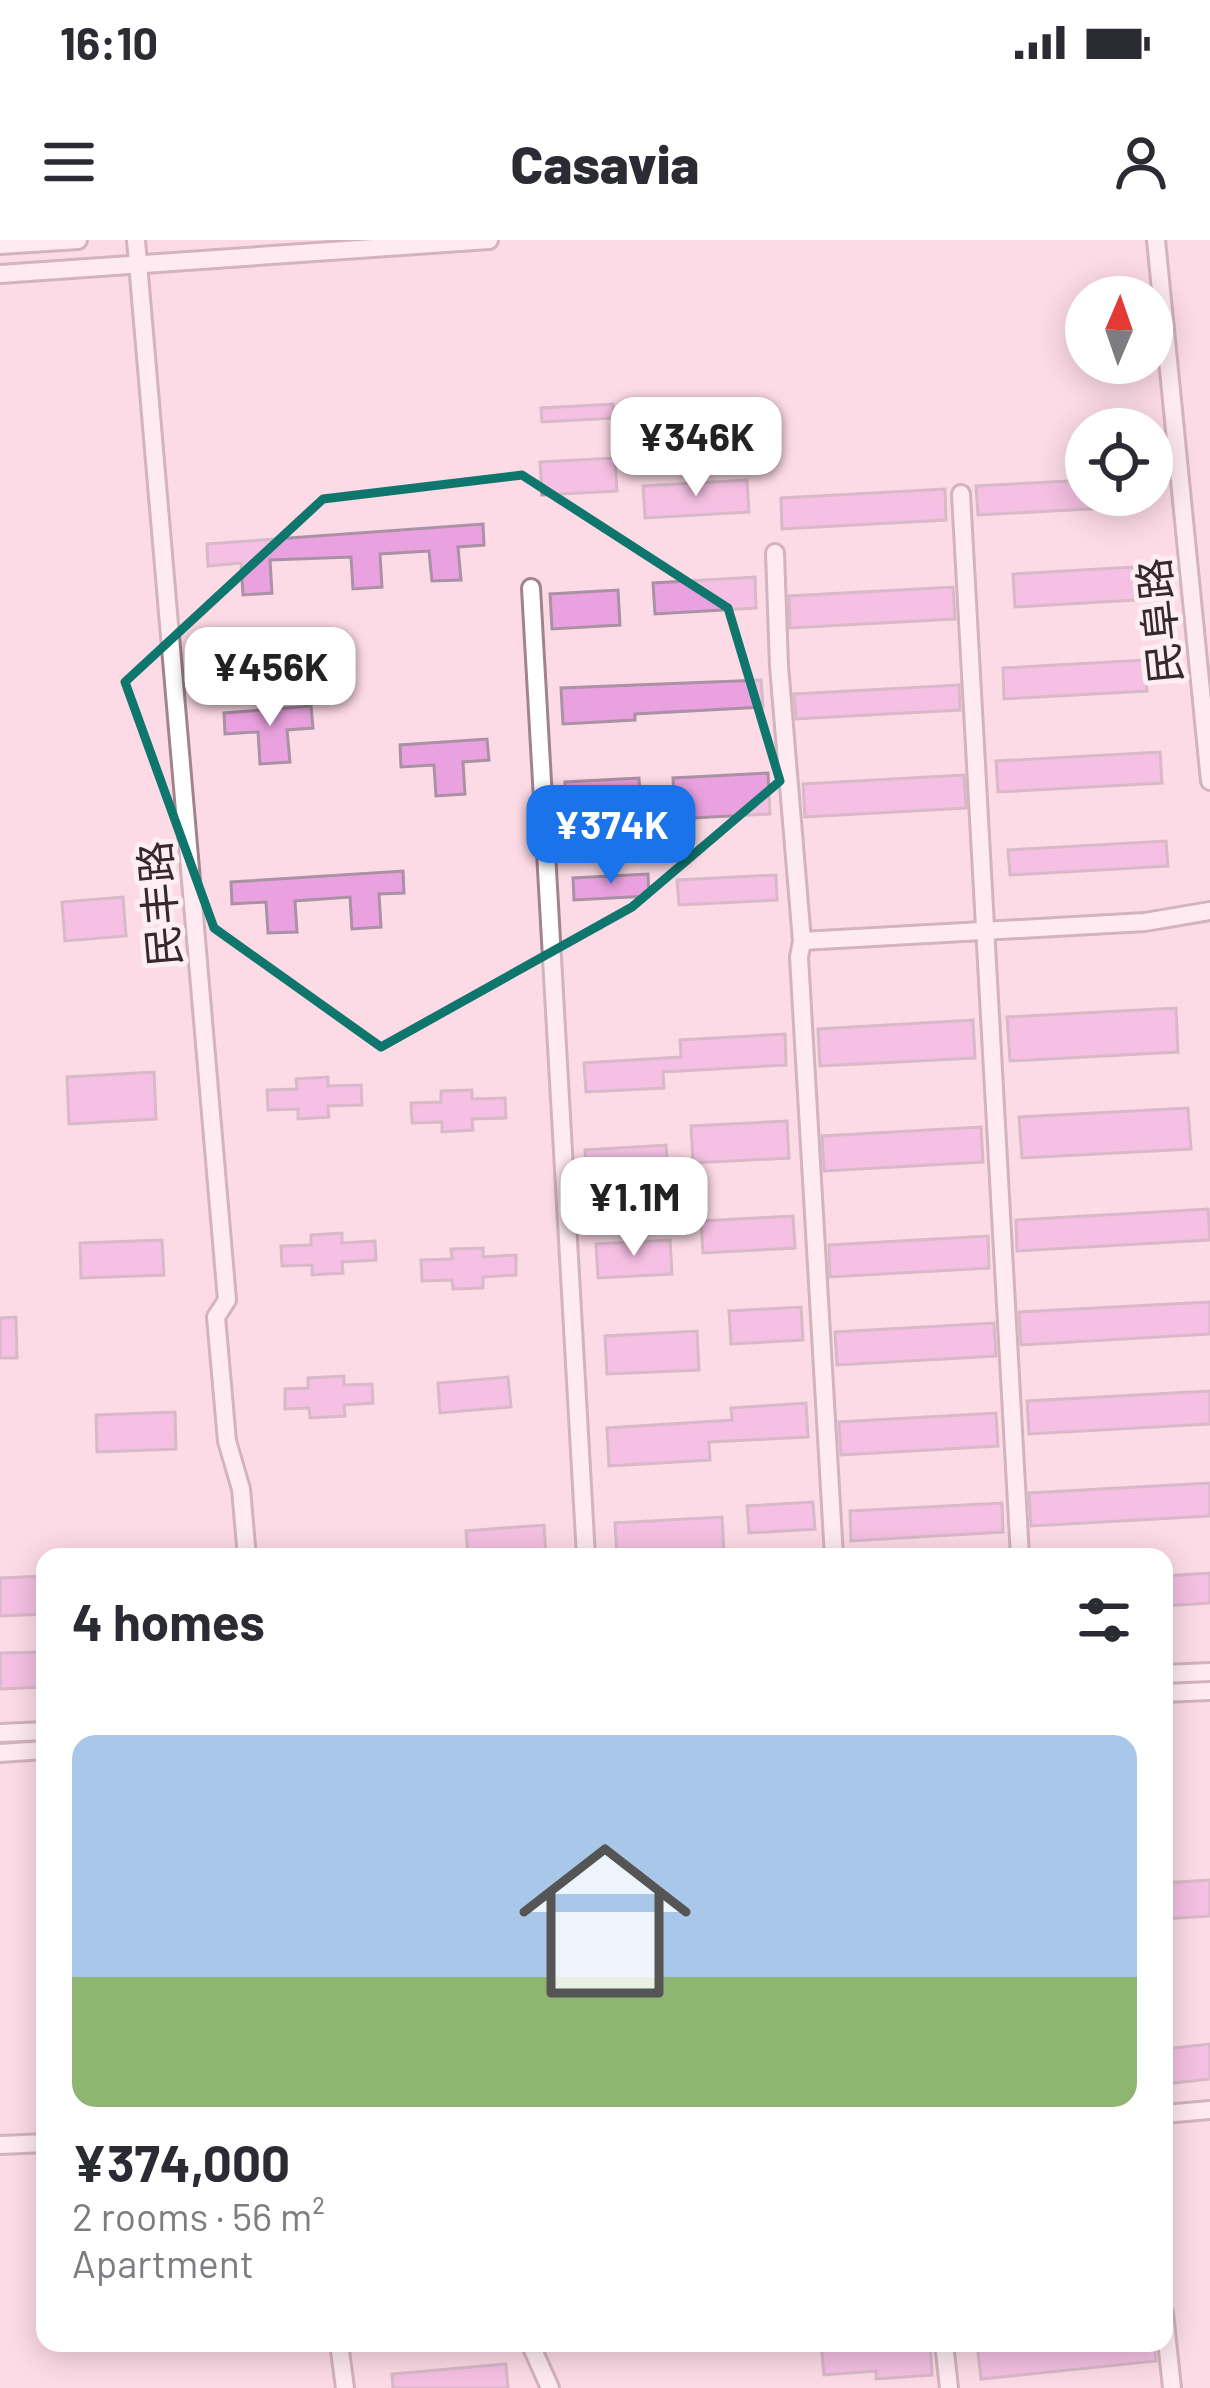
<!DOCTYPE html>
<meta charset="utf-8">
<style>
:root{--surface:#fff;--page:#f2f2f3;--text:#2b2b33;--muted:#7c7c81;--accent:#1a73e8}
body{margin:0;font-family:Barlow,"Noto Sans SC",sans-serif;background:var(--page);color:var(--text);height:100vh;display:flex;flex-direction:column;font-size:45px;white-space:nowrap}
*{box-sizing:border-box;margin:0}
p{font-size:39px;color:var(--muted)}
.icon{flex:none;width:66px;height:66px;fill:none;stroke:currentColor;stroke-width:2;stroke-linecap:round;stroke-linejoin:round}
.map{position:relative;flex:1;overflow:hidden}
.panel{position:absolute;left:36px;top:1308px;width:1137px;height:804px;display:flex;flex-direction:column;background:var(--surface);border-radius:24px;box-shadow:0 6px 30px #0003}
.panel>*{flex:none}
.needle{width:78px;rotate:2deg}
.fabs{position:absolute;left:1065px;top:36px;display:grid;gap:24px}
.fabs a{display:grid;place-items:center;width:108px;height:108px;border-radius:50%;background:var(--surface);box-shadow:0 6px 30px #0003;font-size:60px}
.price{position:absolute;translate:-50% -102px;padding:0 27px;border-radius:24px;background:#fff;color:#222;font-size:39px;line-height:78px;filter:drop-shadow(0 3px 6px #0008)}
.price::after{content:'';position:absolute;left:50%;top:72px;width:36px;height:27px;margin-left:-18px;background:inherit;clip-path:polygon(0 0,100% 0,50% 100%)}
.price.on{background:var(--accent);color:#fff}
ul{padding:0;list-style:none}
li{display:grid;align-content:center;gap:24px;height:636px;padding:0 36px}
li span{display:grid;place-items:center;height:372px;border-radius:24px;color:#555}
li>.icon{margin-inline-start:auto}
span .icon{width:216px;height:216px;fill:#fffc;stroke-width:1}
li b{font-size:51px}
h2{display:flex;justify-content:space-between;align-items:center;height:144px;padding:0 36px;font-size:51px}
.status{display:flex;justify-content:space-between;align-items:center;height:84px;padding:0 60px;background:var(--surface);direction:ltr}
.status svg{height:33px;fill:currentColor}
header{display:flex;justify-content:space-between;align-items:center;height:156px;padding:0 36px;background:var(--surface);font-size:54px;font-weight:800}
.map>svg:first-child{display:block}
.building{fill:#eaa1df;stroke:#aa91a5;stroke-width:3}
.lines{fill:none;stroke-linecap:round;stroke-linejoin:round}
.minor-casing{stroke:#a1838d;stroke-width:22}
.minor{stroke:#fff;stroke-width:16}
.marked{fill:none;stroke:#0f766e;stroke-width:9;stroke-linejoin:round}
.labels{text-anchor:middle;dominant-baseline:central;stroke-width:10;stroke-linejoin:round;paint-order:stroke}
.street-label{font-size:42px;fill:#36292e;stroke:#fceef3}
</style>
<div class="status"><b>16:10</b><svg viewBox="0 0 49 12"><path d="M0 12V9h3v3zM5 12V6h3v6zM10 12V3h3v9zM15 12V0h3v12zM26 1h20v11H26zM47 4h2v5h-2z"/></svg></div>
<header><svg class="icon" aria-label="menu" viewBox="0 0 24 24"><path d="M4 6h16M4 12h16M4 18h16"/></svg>Casavia<svg class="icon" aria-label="person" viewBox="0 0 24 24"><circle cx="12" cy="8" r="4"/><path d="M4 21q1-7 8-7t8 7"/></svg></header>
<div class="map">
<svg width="1210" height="2148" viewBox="0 0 1210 2148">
<rect width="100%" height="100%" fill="#fddbe6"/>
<g class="building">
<polygon points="747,160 749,193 643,199 641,166"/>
<polygon points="613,164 614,178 542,182 541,168"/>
<polygon points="615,218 617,251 542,255 540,222"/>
<polygon points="747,240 749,272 645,278 643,246"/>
<polygon points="1086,240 1086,255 1144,255 1144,266 978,275 976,246"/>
<polygon points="945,249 946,280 782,289 781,258"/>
<polygon points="483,284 484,305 458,307 461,340 432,341 429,311 380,314 382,347 353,349 351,317 270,320 272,353 243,355 241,323 208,326 207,304"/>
<polygon points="1133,327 1135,360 1015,367 1013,334"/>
<polygon points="755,337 756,368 655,374 653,343"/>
<polygon points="953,347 955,379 790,388 789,356"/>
<polygon points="618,350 620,385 552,389 550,354"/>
<polygon points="1145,420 1147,451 1004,459 1003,428"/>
<polygon points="761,440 763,467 635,474 635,480 563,484 561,448"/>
<polygon points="959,445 960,470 796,479 794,454"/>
<polygon points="311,466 313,488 287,490 290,522 260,524 258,492 225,494 224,473"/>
<polygon points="487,499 489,520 463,522 465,554 436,556 434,525 401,527 400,505"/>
<polygon points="1160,512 1162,543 998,552 996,521"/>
<polygon points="768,533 770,574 675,579 673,538"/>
<polygon points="964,535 966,568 805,577 803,544"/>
<polygon points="639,538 641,567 567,572 565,542"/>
<polygon points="1166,601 1168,626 1010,635 1008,610"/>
<polygon points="403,631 404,653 379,654 381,687 352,689 350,657 295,661 297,692 268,693 266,662 232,664 231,642"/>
<polygon points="648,634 649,656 574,660 573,638"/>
<polygon points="776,635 777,660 679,665 677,640"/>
<polygon points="123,657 126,696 65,701 62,662"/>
<polygon points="1176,768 1178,812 1010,821 1007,777"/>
<polygon points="973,780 975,818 820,826 818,789"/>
<polygon points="785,794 786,825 663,832 664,848 586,852 584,823 681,817 680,800"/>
<polygon points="154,832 156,879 69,884 67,837"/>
<polygon points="328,837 328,846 361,845 362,865 328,866 329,877 298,879 298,869 268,870 267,850 297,849 296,839"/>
<polygon points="472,850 472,859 505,858 506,878 472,879 473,890 442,892 442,882 412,883 411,863 441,862 441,851"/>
<polygon points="1188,868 1191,909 1022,918 1019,877"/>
<polygon points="787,881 789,918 693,923 691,886"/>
<polygon points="981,887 983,922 824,931 822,896"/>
<polygon points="666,905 668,937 587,941 585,910"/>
<polygon points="1208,969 1210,1000 1017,1011 1016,980"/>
<polygon points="793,976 795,1008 703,1013 701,981"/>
<polygon points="342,993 342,1003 375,1001 376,1020 342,1022 343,1033 312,1035 312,1025 282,1026 281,1006 311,1005 311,995"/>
<polygon points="988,996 989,1028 830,1037 829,1005"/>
<polygon points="162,1000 164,1035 81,1038 80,1003"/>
<polygon points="670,1000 672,1034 598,1038 596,1004"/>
<polygon points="483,1008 483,1017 516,1015 516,1035 483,1037 483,1048 453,1049 452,1040 422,1041 421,1020 452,1019 451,1009"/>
<polygon points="1210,1062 1210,1094 1021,1105 1019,1072"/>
<polygon points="801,1067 803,1100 731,1104 729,1071"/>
<polygon points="16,1077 17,1118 0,1118 0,1078"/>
<polygon points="994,1083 996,1116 837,1125 835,1092"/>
<polygon points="697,1091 699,1130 607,1134 605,1096"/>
<polygon points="344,1136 344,1145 372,1144 373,1163 344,1165 345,1176 310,1178 309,1168 285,1169 285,1149 308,1148 308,1138"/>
<polygon points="508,1137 511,1167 440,1173 438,1143"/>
<polygon points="1210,1151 1210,1184 1029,1194 1027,1161"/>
<polygon points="806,1163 808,1197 709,1202 710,1220 609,1226 607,1188 732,1180 731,1168"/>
<polygon points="175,1172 176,1209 97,1212 96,1175"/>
<polygon points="996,1173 998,1206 841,1215 839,1182"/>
<polygon points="1210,1243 1210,1276 1031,1286 1029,1253"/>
<polygon points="813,1262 815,1289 749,1293 747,1266"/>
<polygon points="1002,1263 1003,1292 851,1301 850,1271"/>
<polygon points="722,1277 724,1313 617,1317 615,1283"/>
<polygon points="544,1285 546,1317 468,1317 466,1291"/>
<polygon points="1210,1333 1210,1363 1164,1366 1164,1336"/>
<polygon points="45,1336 45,1374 0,1376 0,1338"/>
<polygon points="45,1412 45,1447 0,1449 0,1413"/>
<polygon points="1210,1640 1210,1676 1164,1679 1164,1643"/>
<polygon points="1210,1804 1210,1839 1164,1844 1164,1809"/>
<polygon points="821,2103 873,2103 874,2107 930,2103 932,2135 876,2139 876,2131 824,2135"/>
<polygon points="977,2103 1154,2103 1156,2121 981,2139"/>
<polygon points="506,2124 508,2148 393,2148 392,2134"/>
</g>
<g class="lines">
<defs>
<g id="minor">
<polyline points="136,0 227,1060 216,1077 227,1201 241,1249 247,1317"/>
<polyline points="1156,0 1210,541"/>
<polyline points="0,5 78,0"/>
<polyline points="0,34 489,0"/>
<polyline points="961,254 1020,1317"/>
<polyline points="775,313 779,426 802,701 799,717 834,1317"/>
<polyline points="531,348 586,1317"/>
<polyline points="802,701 1145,682 1210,671"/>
<polyline points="1164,1434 1210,1432"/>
<polyline points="1164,1453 1210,1451"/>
<polyline points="0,1493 45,1491"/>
<polyline points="0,1513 45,1510"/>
<polyline points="1164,1874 1210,1870"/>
<polyline points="0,1905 45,1903"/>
<polyline points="1164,2073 1172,2148"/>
<polyline points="339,2103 345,2148"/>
<polyline points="530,2103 550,2148"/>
<polyline points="944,2103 949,2148"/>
</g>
</defs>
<use href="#minor" class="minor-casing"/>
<use href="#minor" class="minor"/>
</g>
<path d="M0 0H1210V2148H0ZM522 235 728 368 780 541 632 667 381 807 214 688 125 442 323 259Z" fill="#fddbe6" fill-opacity=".55" fill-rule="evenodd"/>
<path class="marked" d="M522 235 728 368 780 541 632 667 381 807 214 688 125 442 323 259Z"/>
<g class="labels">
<g class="street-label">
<text transform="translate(1158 381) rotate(-96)">民阜路</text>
<text transform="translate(158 664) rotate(-95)">民丰路</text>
</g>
</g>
</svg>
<div class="fabs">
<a><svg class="needle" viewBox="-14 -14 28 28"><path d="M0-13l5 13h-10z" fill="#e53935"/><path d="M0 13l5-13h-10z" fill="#7c7c81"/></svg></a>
<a><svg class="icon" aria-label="locate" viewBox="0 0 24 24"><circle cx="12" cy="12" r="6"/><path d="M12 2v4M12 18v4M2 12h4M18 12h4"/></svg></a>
</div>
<b class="price" style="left:696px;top:259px">¥346K</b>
<b class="price" style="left:270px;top:489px">¥456K</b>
<b class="price on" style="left:611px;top:647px">¥374K</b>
<b class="price" style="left:634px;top:1019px">¥1.1M</b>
<section class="panel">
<h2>4 homes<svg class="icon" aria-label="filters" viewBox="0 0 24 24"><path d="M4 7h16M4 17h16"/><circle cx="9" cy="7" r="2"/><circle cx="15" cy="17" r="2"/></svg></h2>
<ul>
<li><span style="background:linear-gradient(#a9c7e8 65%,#8fb573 0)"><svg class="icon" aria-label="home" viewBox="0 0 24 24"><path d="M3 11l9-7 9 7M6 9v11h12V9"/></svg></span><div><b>¥374,000</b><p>2 rooms · 56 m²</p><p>Apartment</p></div></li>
</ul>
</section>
</div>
